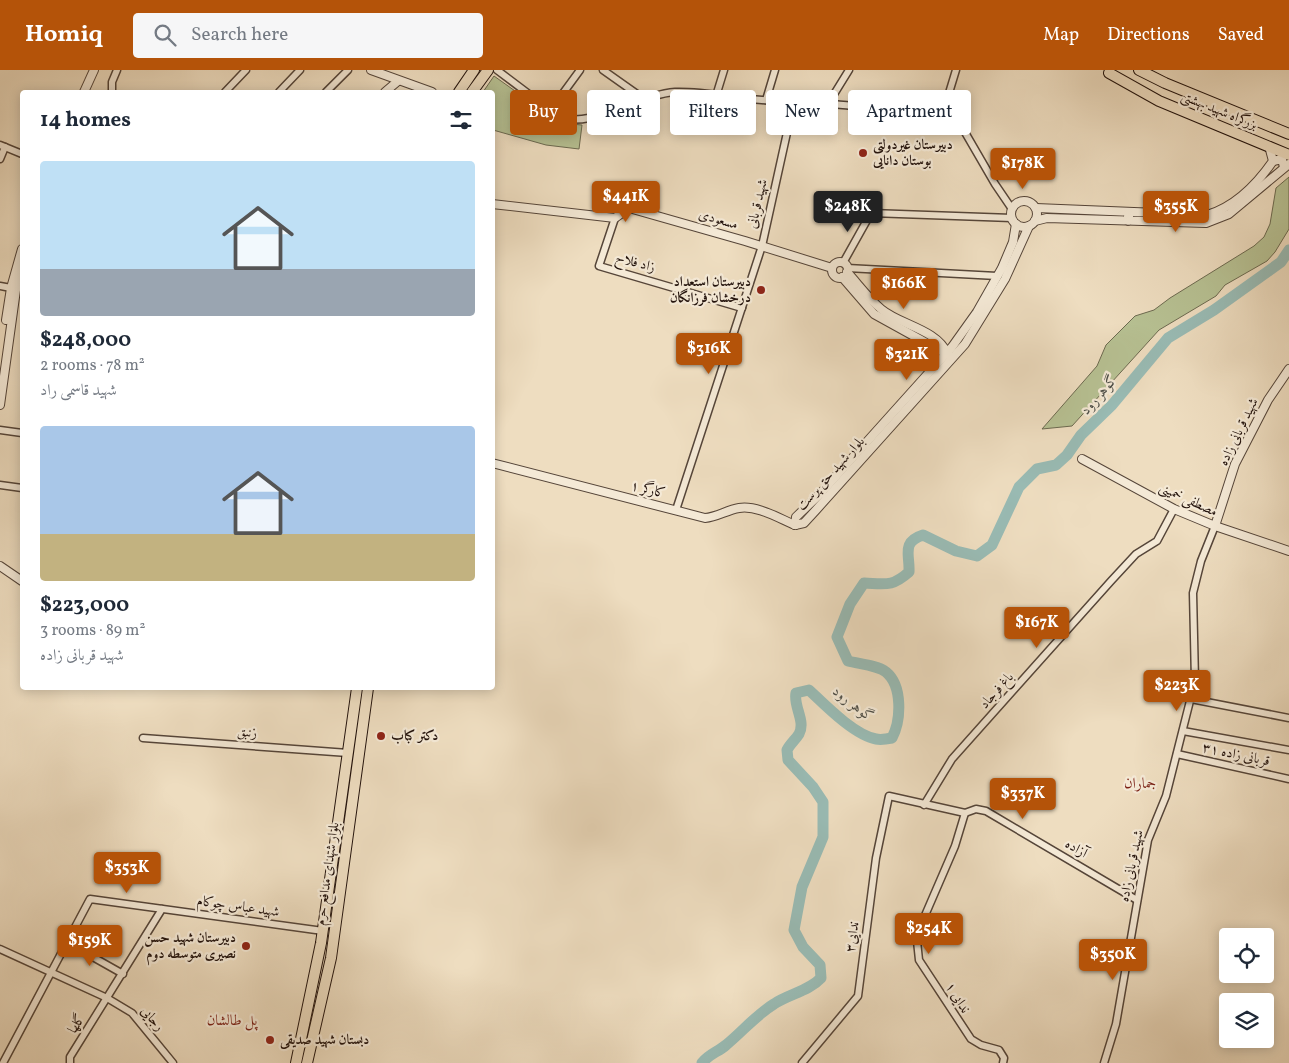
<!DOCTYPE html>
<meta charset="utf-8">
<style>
:root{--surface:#fff;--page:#f6f6f7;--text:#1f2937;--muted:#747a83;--accent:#b45309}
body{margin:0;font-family:Vollkorn,Amiri,serif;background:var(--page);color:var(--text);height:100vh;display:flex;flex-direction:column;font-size:19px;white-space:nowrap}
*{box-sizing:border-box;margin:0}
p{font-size:16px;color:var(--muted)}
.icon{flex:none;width:28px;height:28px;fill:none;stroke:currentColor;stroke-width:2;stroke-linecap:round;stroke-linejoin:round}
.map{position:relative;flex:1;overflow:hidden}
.details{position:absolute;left:20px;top:20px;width:475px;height:600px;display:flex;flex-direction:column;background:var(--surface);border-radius:5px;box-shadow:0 2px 12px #0003}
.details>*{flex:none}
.banner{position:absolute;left:510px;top:20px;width:475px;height:45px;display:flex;gap:10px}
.tools{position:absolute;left:1219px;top:858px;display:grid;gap:10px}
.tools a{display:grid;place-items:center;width:55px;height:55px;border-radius:5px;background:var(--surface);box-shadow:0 2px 12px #0003;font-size:25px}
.price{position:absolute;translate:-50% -42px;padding:0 11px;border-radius:5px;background:var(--accent);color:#fff;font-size:16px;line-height:32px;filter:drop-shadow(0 1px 2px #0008)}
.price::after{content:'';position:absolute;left:50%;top:30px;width:15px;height:11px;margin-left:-8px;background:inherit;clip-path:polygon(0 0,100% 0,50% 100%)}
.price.on{background:#222;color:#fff}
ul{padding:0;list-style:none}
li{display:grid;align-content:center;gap:10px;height:265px;padding:0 20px}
li span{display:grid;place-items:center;height:155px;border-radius:5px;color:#555}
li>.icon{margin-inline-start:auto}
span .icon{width:90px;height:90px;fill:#fffc;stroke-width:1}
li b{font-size:21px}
h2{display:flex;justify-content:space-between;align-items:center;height:60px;padding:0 20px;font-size:21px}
.chip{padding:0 18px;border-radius:5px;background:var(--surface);box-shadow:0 2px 12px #0003;font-size:18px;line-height:45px}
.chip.on{background:var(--accent);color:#fff}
header{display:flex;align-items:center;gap:30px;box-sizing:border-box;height:70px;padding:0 25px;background:var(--accent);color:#fff}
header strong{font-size:24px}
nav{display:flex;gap:28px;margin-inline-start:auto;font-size:18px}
.search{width:350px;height:45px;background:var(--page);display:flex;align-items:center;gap:12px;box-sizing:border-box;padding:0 18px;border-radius:5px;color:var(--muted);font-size:19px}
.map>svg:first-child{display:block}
.green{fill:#b7c193;stroke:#6c6a50}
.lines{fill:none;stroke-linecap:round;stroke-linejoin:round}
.river{stroke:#99bbb4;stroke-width:11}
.minor-casing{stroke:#554539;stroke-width:9}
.tertiary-casing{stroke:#554539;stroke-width:10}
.secondary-casing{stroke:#22120c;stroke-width:11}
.primary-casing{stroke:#22120c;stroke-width:12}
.trunk-casing{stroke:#22120c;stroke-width:12}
.minor{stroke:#f4e9d6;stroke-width:6}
.tertiary{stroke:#f4e9d6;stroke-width:8}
.secondary{stroke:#f4e9d6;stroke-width:9}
.primary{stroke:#eeddc0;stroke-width:10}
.trunk{stroke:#eeddc0;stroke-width:10}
.poi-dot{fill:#8f2418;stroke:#f4e9d6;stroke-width:2}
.labels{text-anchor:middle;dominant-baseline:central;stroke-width:4.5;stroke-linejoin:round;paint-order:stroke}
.street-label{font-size:14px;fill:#22120c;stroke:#f4e9d6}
.poi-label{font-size:14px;font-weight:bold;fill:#22120c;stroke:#f4e9d6;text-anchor:start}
.water-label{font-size:15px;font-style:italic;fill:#4c4d47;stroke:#f4e9d6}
.neighbourhood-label{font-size:15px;fill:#7a1f14;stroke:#f4e9d6}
</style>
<header>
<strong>Homiq</strong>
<div class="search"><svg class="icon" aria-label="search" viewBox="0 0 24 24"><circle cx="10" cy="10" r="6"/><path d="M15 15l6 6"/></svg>Search here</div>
<nav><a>Map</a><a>Directions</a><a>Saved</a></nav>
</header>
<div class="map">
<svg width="1289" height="993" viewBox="0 0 1289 993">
<rect width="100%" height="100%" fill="#eeddc0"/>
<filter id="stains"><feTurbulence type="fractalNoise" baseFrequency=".004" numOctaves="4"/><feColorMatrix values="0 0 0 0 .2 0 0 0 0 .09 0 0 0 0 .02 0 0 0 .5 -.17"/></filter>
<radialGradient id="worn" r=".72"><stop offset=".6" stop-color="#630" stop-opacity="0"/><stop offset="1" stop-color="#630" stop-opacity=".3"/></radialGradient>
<g class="green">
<polygon points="494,6 560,53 582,55 579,79 546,75 493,60 492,22 483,22"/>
<polygon points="1289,107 1289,159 1275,182 1267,191 1225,215 1216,226 1159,260 1072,356 1042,359 1097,296 1106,275 1135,246 1154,240 1170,228 1254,176 1264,167 1270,154 1276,118"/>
</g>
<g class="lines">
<path class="river" d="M702 993C709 984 718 982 726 975 743 961 756 945 774 934 789 924 809 921 821 908L820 895 803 877 794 860 802 817 823 767V732L813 717 788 690 787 680C790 674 796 669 799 664 806 651 793 636 796 623L809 620C825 635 854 665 876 669 881 670 887 669 892 668 901 651 903 616 886 602 877 595 859 594 848 591L837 567 850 534 864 513C886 514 892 517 909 502 910 485 901 472 923 465L956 481 977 486 992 475 1019 417 1037 399 1056 395 1067 385 1081 365 1112 335 1168 268 1214 240 1281 192 1289 180"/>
<defs>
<g id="minor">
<path d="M497 0 558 46C588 61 640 24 675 22 702 21 734 28 762 30 813 34 868 31 915 52"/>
<polyline points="603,0 644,29"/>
<polyline points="956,0 949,23 948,33 995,114 1012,139"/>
<polyline points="112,22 112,12 117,0"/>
<polyline points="225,22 246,0"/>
<polyline points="279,22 300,0"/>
<polyline points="326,22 348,0"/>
<polyline points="716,26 724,0"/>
<polyline points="766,30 775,0"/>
<polyline points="828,34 849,0"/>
<polyline points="550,41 580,0"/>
<polyline points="0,75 22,84"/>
<polyline points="0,89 5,77"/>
<polyline points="615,148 599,196 742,238"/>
<polyline points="843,193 871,143 1012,148"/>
<polyline points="847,198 997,206"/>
<polyline points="0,216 11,218"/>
<polyline points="0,360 22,363"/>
<polyline points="0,415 22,418"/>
<polyline points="676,440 762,176 794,31"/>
<polyline points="1191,629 1289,648"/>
<polyline points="1183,661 1289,680"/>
<polyline points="143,668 348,683"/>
<polyline points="1177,684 1289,709"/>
<polyline points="924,735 952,689 1111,511 1136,484 1157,471 1174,439"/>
<polyline points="965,743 955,776 920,857 917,871 919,890 971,969 981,975 999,980 1004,988 1003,993"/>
<polyline points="68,873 123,904"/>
<polyline points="0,879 107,928 132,943 173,993"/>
<polyline points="3,993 90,829 323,861"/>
<polyline points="70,993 70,987 162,839"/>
<polyline points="802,993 858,926 876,788 889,726 965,743 976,739 986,741 1137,830"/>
<polyline points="1104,993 1116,954 1148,770 1166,726 1195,611 1193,523 1201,491 1215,456"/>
</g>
<g id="tertiary">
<polyline points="371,0 432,22"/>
<polyline points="84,22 94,0"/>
<polyline points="385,22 398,11"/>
<polyline points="1273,91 1282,89 1284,97"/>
<circle cx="1024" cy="144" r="13"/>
<polyline points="492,134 615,148 629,138 745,171 832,198"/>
<path d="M1036 138 1207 145C1234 137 1257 114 1273 91L1269 76"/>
<polyline points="1035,151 1047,148 1206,153 1229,144 1289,94"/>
<circle cx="840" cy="200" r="8"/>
<path d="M847 202C858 214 868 228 881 239 900 255 936 259 947 283"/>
<polyline points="842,207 874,244 950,286"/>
<polyline points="6,250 11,218 22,179"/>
<polyline points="0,335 16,220 22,198"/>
<polyline points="1082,389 1174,439 1215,456 1289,481"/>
<path d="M492 393 705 448C717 447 727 440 739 438 757 435 778 448 795 455"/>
<polyline points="795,455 804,453 816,440 965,274 1005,209 1029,156"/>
<polyline points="795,455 796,447 820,424 952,277 977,242 1002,198 1013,172 1016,154"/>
<polyline points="1215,456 1235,394 1268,330 1289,299"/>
<polyline points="0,496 22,511"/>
</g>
<polyline id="secondary" points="1128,150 1129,144"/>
<g id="primary">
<polyline points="459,22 474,0"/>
<polyline points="472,22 488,0"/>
<polyline points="296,993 321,873 357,618"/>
<polyline points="307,993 331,888 368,618"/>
</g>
<g id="trunk">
<polyline points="1139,0 1165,13 1289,64"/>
<polyline points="1109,3 1159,31 1289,85"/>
</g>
</defs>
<use href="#minor" class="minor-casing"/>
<use href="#tertiary" class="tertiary-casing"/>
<use href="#secondary" class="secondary-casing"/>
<use href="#primary" class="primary-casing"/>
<use href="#trunk" class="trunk-casing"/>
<use href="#minor" class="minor"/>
<use href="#tertiary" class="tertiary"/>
<use href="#secondary" class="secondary"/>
<use href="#primary" class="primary"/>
<use href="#trunk" class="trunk"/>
</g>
<g class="poi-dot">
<circle cx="863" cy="83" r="5"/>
<circle cx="761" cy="220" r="5"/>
<circle cx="381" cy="666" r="5"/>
<circle cx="246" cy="876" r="5"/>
<circle cx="270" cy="970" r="5"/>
</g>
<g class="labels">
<g class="street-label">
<text transform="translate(1219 41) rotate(22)">بزرگراه شهید بهشتی</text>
<text transform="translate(758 134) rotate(-77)">شهید قربانی</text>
<text transform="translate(718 150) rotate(16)">مسعودی</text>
<text transform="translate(635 193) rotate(15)">زاد فلاح</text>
<text transform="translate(1239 362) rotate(-64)">شهید قربانی زاده</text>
<text transform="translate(831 404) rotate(-48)">بلوار شهید حق پرست</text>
<text transform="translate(648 420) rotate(14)">کارگر ۱</text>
<text transform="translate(1188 430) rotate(25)">مصطفی خمینی</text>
<text transform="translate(997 621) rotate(-48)">باغ فرجاد</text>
<text transform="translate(247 663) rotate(4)">زنبق</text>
<text transform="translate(1236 685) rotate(12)">قربانی زاده ۳۱</text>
<text transform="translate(1076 779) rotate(31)">آزاده</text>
<text transform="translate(1132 796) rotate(-78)">شهید قربانی زاده</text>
<text transform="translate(328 804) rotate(-82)">بلوار شهدای مدافع حرم</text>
<text transform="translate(238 837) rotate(8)">شهید عباس چوکام</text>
<text transform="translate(853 867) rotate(-82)">ندایی۳</text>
<text transform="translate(957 928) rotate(58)">ندایی ۱</text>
<text transform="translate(152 949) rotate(49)">رجایی</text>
<text transform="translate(77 954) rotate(-58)">گلها</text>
</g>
<g class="poi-label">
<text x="873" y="75">دبیرستان غیردولتی<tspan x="873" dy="16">بوستان دانایی</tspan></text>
<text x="751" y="212" text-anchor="end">دبیرستان استعداد<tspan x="751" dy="16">درخشان فرزانگان</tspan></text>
<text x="391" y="666">دکتر کباب</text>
<text x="236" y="868" text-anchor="end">دبیرستان شهید حسن<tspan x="236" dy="16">نصیری متوسطه دوم</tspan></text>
<text x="280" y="970">دبستان شهید صدیقی</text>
</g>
<g class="water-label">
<text transform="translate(1100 325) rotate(-49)">گوهر رود</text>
<text transform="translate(853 635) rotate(38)">گوهر رود</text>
</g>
<g class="neighbourhood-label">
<text x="1140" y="714">جماران</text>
<text x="232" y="951">پل طالشان</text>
</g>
</g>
<rect width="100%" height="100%" filter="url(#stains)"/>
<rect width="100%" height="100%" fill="url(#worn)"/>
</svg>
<div class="tools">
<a><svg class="icon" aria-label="locate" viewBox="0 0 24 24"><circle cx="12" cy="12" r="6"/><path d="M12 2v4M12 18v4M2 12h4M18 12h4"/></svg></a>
<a><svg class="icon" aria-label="layers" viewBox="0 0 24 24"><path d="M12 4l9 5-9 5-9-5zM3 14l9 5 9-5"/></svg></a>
</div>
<b class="price" style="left:1023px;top:120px">$178K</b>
<b class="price" style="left:626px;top:153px">$441K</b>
<b class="price on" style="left:848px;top:163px">$248K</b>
<b class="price" style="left:1176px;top:163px">$355K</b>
<b class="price" style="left:904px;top:240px">$166K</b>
<b class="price" style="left:709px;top:305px">$316K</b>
<b class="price" style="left:907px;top:311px">$321K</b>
<b class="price" style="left:1037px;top:579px">$167K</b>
<b class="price" style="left:1177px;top:642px">$223K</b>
<b class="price" style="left:1023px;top:750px">$337K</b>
<b class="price" style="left:127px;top:824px">$353K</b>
<b class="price" style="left:929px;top:885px">$254K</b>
<b class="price" style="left:90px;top:897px">$159K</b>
<b class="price" style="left:1113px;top:911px">$350K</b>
<div class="banner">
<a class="chip on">Buy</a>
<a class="chip">Rent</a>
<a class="chip">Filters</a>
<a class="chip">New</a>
<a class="chip">Apartment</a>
</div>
<section class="details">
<h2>14 homes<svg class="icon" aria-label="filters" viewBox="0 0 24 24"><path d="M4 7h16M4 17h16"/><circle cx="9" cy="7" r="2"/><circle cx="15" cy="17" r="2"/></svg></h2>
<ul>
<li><span style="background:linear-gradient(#bfe0f5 70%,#9aa5b1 0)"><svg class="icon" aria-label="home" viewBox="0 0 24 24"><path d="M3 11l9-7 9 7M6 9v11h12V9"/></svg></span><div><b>$248,000</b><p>2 rooms · 78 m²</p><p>شهید قاسمی راد</p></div></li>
<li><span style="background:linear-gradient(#a9c7e8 70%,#c2b280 0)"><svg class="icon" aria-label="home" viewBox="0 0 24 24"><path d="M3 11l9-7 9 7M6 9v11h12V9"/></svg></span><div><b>$223,000</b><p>3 rooms · 89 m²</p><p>شهید قربانی زاده</p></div></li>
</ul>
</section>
</div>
